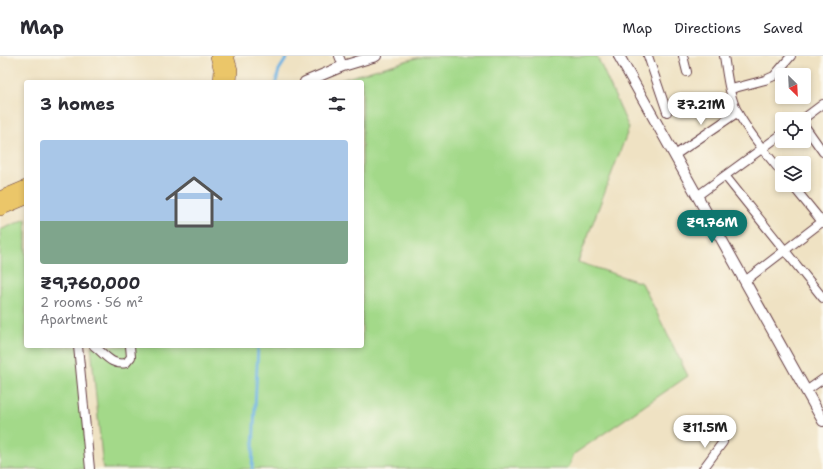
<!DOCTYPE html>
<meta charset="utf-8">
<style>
:root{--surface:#fff;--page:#f7f7f7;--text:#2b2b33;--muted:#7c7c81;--line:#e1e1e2;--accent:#0f766e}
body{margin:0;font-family:"Shantell Sans",sans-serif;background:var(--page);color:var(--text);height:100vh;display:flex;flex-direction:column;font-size:15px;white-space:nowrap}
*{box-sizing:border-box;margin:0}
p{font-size:13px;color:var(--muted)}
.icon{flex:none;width:22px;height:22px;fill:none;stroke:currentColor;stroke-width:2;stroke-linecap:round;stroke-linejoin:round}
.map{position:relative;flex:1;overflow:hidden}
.drawer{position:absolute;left:24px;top:24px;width:340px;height:268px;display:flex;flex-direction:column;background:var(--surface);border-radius:4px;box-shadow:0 2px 6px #0003}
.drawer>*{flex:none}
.needle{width:26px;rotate:156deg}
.fabs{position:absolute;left:775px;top:12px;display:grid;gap:8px}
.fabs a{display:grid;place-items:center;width:36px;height:36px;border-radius:4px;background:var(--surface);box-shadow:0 2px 6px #0003;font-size:20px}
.price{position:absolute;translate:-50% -34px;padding:0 9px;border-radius:14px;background:#fff;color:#222;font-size:13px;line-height:26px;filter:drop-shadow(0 1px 2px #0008)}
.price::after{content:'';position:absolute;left:50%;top:24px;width:12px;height:9px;margin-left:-6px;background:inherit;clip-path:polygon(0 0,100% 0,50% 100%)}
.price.active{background:var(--accent);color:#fff}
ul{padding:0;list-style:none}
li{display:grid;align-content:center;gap:8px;height:212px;padding:0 16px}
li span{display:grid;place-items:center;height:124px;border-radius:4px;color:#555}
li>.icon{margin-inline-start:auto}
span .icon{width:72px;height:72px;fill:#fffc;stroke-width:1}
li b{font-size:17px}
h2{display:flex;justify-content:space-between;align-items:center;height:48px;padding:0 16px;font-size:17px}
header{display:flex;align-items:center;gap:24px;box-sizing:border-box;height:56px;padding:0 20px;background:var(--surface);border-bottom:1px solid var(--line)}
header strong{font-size:19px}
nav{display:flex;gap:22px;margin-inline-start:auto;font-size:14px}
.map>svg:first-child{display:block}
.green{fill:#a3d989;stroke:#767c5a}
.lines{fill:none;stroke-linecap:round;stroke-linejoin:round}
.stream{stroke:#6db3e4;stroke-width:3}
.minor-casing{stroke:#633c42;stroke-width:10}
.tertiary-casing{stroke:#633c42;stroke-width:12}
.primary-casing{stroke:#633c42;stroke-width:14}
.minor{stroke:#fff;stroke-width:8}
.tertiary{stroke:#fff;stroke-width:10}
.primary{stroke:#ebc669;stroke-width:13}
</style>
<header>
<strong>Map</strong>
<nav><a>Map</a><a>Directions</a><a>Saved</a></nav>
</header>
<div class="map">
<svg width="823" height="413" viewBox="0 0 823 413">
<rect width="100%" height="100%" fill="#fbf7ec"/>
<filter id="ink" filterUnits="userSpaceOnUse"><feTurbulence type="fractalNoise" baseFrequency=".025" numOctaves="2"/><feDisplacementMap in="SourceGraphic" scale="8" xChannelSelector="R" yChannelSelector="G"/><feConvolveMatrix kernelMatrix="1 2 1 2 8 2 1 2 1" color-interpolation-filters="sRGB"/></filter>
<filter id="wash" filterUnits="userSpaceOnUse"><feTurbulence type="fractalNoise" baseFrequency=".012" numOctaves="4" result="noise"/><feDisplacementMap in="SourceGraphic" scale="16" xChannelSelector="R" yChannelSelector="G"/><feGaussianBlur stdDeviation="0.9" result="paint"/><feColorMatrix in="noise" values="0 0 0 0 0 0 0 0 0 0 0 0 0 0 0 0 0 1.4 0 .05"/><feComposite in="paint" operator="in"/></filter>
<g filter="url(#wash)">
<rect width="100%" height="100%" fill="#efe2c3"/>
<g class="green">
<polygon points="423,0 597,0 629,72 578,206 642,227 688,320 574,398 568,413 103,413 91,290 362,290 362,26 333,26"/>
<polygon points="26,163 26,290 78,290 88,413 0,413 0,174"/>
</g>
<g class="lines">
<g class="stream">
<polyline points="276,26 279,14 288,0"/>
<polyline points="252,413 258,290"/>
</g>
</g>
</g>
<g filter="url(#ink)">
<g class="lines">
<defs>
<g id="minor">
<polyline points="339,0 343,10"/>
<polyline points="648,0 667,56"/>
<polyline points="683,0 687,16"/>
<path d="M724 0C727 18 729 40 738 57 750 79 767 98 782 117"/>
<polyline points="731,33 765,24 774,20 791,0"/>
<polyline points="803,63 823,48"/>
<polyline points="804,69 823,96"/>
<polyline points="675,99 738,56"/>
<polyline points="726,121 823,242"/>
<polyline points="792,129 823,167"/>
<polyline points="697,140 782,78"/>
<polyline points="745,225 823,165"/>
<polyline points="78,290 90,413"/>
<path d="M94 290C105 298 111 310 126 307L131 301 130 290"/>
<polyline points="806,335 823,323"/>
<polyline points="703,413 723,386"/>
</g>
<g id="tertiary">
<polyline points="619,0 823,365"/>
<polyline points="305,26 343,10 376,0"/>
</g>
<g id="primary">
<polyline points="217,0 221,15 220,26"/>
<polyline points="227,0 231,14 230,26"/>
<polyline points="0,142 26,131"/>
<polyline points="0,153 26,142"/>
</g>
</defs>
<use href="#minor" class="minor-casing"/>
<use href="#tertiary" class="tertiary-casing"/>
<use href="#primary" class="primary-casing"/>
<use href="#minor" class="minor"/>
<use href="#tertiary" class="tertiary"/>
<use href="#primary" class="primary"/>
</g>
</g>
</svg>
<div class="fabs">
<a><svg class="needle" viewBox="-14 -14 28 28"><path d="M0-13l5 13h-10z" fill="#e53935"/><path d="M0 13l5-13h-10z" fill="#7c7c81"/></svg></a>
<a><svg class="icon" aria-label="locate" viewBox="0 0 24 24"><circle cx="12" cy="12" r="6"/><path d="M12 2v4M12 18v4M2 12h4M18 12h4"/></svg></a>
<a><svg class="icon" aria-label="layers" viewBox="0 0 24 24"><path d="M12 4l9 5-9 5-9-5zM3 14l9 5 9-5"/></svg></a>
</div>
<b class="price" style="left:701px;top:70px">₹7.21M</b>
<b class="price active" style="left:712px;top:188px">₹9.76M</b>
<b class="price" style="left:705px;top:393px">₹11.5M</b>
<section class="drawer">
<h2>3 homes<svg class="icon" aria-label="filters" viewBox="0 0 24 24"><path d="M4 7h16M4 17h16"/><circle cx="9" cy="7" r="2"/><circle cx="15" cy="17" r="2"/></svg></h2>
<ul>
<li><span style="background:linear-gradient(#a9c7e8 65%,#7fa58c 0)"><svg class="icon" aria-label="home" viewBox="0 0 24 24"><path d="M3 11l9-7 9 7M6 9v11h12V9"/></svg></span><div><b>₹9,760,000</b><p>2 rooms · 56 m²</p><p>Apartment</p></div></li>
</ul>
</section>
</div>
